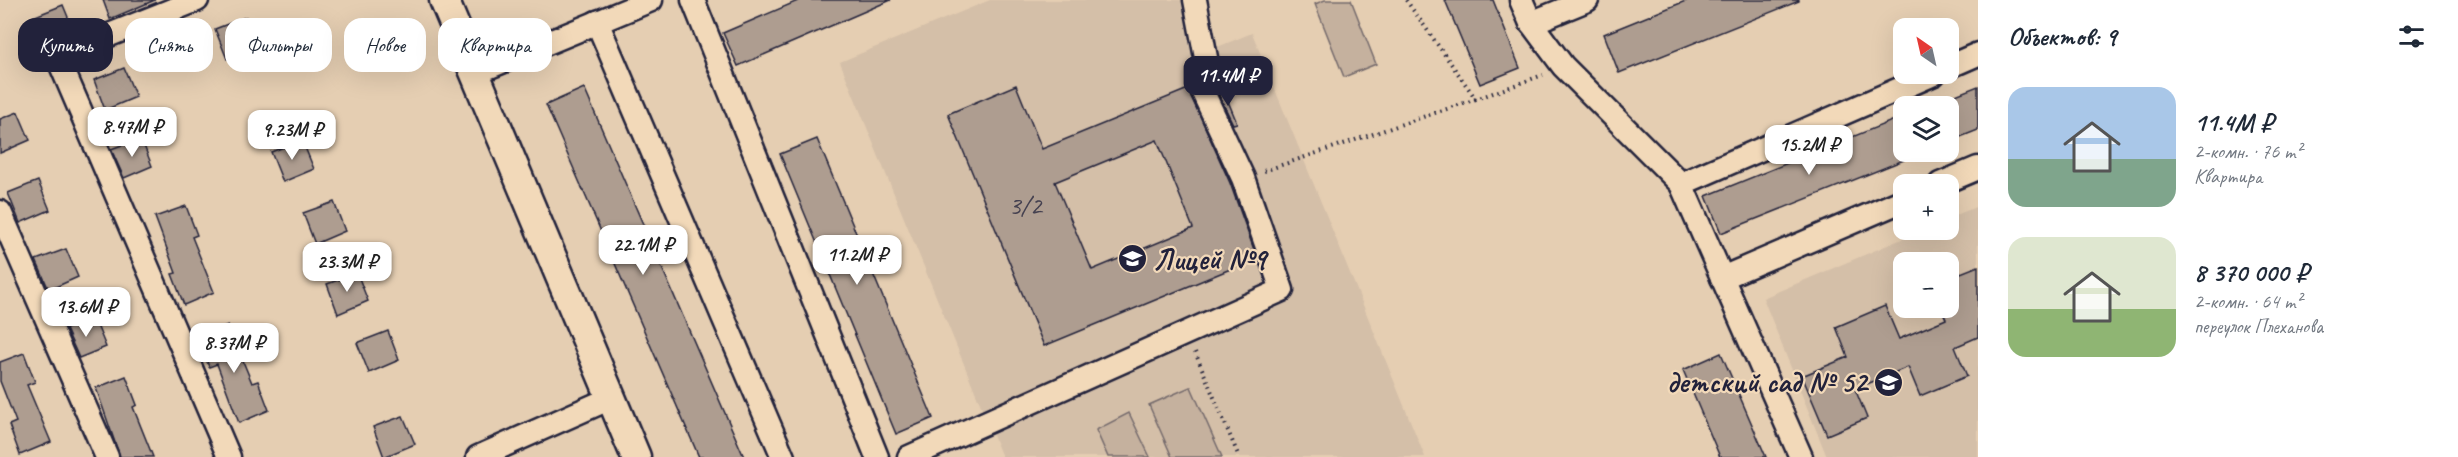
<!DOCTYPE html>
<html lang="ru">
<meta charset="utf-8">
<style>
:root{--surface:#fff;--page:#f6f6f7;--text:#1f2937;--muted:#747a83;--accent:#22223b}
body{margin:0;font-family:Caveat,sans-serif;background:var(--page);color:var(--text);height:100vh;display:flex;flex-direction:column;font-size:22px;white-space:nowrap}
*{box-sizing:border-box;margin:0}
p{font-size:20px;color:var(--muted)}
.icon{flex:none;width:33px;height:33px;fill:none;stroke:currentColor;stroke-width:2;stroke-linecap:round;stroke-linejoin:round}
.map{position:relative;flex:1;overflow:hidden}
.sheet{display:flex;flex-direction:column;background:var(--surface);width:480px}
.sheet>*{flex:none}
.banner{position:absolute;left:18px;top:18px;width:570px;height:54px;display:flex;gap:12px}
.needle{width:39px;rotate:326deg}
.fabs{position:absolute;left:1893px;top:18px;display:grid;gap:12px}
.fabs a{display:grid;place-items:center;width:66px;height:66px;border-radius:12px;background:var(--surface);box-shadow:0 6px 24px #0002;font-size:30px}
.price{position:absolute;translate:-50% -51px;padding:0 14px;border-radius:12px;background:#fff;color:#222;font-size:20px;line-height:39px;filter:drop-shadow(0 2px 3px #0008)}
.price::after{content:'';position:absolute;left:50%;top:36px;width:18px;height:14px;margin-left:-9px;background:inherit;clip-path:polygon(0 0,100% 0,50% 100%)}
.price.current{background:var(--accent);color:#fff}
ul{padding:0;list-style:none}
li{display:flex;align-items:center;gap:18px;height:150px;padding:0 30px}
li span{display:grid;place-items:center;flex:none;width:168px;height:120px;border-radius:18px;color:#555}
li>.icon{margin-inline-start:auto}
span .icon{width:72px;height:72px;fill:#fffc;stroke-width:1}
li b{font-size:26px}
h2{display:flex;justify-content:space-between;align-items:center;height:72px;padding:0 30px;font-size:26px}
.chip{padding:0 21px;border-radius:18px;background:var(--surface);box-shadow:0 6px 24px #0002;font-size:21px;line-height:54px}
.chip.current{background:var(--accent);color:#fff}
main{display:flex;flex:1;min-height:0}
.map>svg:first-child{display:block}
.built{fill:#d4bfa8;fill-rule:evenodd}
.green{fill:#c5b19e;stroke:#746a6c;stroke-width:1.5}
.building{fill:#ae9d90;stroke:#22223b;stroke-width:1.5;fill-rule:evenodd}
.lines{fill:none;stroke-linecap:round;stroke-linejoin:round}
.minor-casing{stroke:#22223b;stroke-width:27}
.major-casing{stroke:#22223b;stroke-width:33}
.path{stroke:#22223b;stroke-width:4;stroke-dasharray:1.5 4.5;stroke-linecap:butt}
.minor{stroke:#f2d9b9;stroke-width:22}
.major{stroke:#f2d9b9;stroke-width:28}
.labels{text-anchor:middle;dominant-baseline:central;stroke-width:4.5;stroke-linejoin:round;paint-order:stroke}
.number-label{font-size:27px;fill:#454150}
.poi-label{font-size:30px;font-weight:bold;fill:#22223b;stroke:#f2d9b9;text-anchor:start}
</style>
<main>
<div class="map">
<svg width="1978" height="457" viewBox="0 0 1978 457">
<rect width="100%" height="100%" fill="#e5ceb2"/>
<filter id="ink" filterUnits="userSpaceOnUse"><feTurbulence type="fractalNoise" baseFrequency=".0167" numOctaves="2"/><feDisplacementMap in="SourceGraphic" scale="12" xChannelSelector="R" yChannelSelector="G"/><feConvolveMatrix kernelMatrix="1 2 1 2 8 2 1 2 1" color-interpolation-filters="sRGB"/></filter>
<g filter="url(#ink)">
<g class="built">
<polygon points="990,0 1184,0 1205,52 1252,33 1425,457 1002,457 840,62"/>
<path d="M1978 206V457H1827L1763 298 1923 230H1948L1949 218ZM1904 262H1948V308H1904Z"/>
</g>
<g class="green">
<polygon points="1325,0 1351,0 1376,64 1344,77 1315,4"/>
<polygon points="1190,387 1191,387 1222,457 1172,457 1149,405"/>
<polygon points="1129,413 1150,457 1108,457 1096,430"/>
</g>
<g class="building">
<polygon points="103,0 155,0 110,19"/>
<polygon points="800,0 891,0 738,66 723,33"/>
<polygon points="1445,0 1493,0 1520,68 1480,84"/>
<polygon points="1688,0 1799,0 1799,1 1619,73 1604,34"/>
<polygon points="63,5 75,34 44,47 33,17"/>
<polygon points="246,17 257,46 227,59 215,29"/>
<polygon points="124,68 136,97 105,110 94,80"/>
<path d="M1016 85 1042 149 1188 89 1230 183 1257 258 1044 346 948 114ZM1157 140 1193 228 1092 270 1055 182Z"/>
<polygon points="1978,86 1978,130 1948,142 1948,98"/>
<polygon points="584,88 744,457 699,457 546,105"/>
<polygon points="1223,89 1237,123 1233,124 1219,95"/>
<polygon points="18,112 30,140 0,153 0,119"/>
<polygon points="1904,116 1904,160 1721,233 1706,196"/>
<polygon points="141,138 152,166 124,178 111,149"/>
<polygon points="817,139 933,418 896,434 780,154"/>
<polygon points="302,140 314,169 283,182 271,152"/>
<polygon points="38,181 50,210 20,223 8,193"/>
<polygon points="334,202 345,231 315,244 303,213"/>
<polygon points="186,206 197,235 192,237 214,292 184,305 172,274 176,273 155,217"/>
<polygon points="66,249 78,277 49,290 36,260"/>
<polygon points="1978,266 1978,337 1955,347 1967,376 1920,396 1908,367 1855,389 1867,418 1827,435 1802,376 1848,357 1836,327 1885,306 1899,339 1946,319 1941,308 1948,308 1948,278"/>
<polygon points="357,273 368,301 338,314 327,284"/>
<polygon points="94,318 106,347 79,358 66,329"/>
<polygon points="228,325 252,383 258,381 269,410 239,423 217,364 209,367 198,337"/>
<polygon points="388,331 399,360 369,373 357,343"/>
<polygon points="24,353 35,382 27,385 51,442 20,455 9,425 16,422 0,381 0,362"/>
<polygon points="1721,353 1766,457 1720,457 1683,370"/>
<polygon points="126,376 137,405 133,407 153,457 120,457 96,388"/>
<polygon points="403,416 415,444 384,457 373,427"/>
</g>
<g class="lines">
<defs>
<g id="minor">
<polyline points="197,0 57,56 229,457"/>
<polyline points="693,0 877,457"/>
<polyline points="1521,0 1531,23 1563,66 1681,184 1801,457"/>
<polyline points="597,22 783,457"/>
<polyline points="1531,23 1587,0"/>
<polyline points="1948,67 1978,54"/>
<polyline points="475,73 651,0"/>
<polyline points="1681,184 1934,74"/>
<polyline points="1940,184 1978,168"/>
<polyline points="0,212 107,457"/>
<polyline points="1722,278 1904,200"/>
<polyline points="478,457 611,398"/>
<polyline points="909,457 1282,290 1243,178 1201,88 1211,84 1195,0"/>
</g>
<polyline id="major" points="444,0 636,457"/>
</defs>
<use href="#minor" class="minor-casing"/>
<use href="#major" class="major-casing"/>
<g class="path">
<polyline points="1406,0 1476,99 1543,75"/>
<polyline points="1264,171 1476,99"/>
<polyline points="1195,352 1239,457"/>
</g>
<use href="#minor" class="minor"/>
<use href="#major" class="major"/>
</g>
</g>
<defs>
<symbol id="school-disc" viewBox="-11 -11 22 22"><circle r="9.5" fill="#22223b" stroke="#f2d9b9"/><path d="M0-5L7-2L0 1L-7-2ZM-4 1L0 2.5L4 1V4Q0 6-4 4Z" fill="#fff"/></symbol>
</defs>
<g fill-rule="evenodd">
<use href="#school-disc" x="1116" y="242" width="33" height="33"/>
<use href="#school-disc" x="1872" y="366" width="33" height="33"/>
</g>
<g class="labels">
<g class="number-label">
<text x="1025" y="205">3/2</text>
</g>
<g class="poi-label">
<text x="1153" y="259">Лицей №9</text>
<text x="1867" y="382" text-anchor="end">детский сад № 52</text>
</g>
</g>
</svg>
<div class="fabs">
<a><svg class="needle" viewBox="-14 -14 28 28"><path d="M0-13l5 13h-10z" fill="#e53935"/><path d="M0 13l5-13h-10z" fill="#747a83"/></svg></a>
<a><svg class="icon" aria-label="layers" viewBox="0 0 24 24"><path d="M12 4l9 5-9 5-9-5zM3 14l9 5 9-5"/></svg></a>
<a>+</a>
<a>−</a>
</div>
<b class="price current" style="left:1228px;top:107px">11.4M ₽</b>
<b class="price" style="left:132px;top:158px">8.47M ₽</b>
<b class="price" style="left:292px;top:161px">9.23M ₽</b>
<b class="price" style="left:1809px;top:176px">15.2M ₽</b>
<b class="price" style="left:643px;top:276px">22.1M ₽</b>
<b class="price" style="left:857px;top:286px">11.2M ₽</b>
<b class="price" style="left:347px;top:293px">23.3M ₽</b>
<b class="price" style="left:86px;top:338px">13.6M ₽</b>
<b class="price" style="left:234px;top:374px">8.37M ₽</b>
<div class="banner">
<a class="chip current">Купить</a>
<a class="chip">Снять</a>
<a class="chip">Фильтры</a>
<a class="chip">Новое</a>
<a class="chip">Квартира</a>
</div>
</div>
<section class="sheet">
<h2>Объектов: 9<svg class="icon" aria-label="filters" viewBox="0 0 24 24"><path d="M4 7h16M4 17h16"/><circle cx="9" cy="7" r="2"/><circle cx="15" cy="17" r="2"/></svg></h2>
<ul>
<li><span style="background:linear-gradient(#a9c7e8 60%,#7fa58c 0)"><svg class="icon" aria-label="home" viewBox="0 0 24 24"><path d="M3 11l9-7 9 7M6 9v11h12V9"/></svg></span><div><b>11.4M ₽</b><p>2-комн. · 76 m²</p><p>Квартира</p></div></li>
<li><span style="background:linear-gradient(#dfe7d0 60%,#8fb573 0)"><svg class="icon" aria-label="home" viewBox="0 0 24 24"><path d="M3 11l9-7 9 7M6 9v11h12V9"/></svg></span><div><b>8 370 000 ₽</b><p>2-комн. · 64 m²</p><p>переулок Плеханова</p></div></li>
</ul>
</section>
</main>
